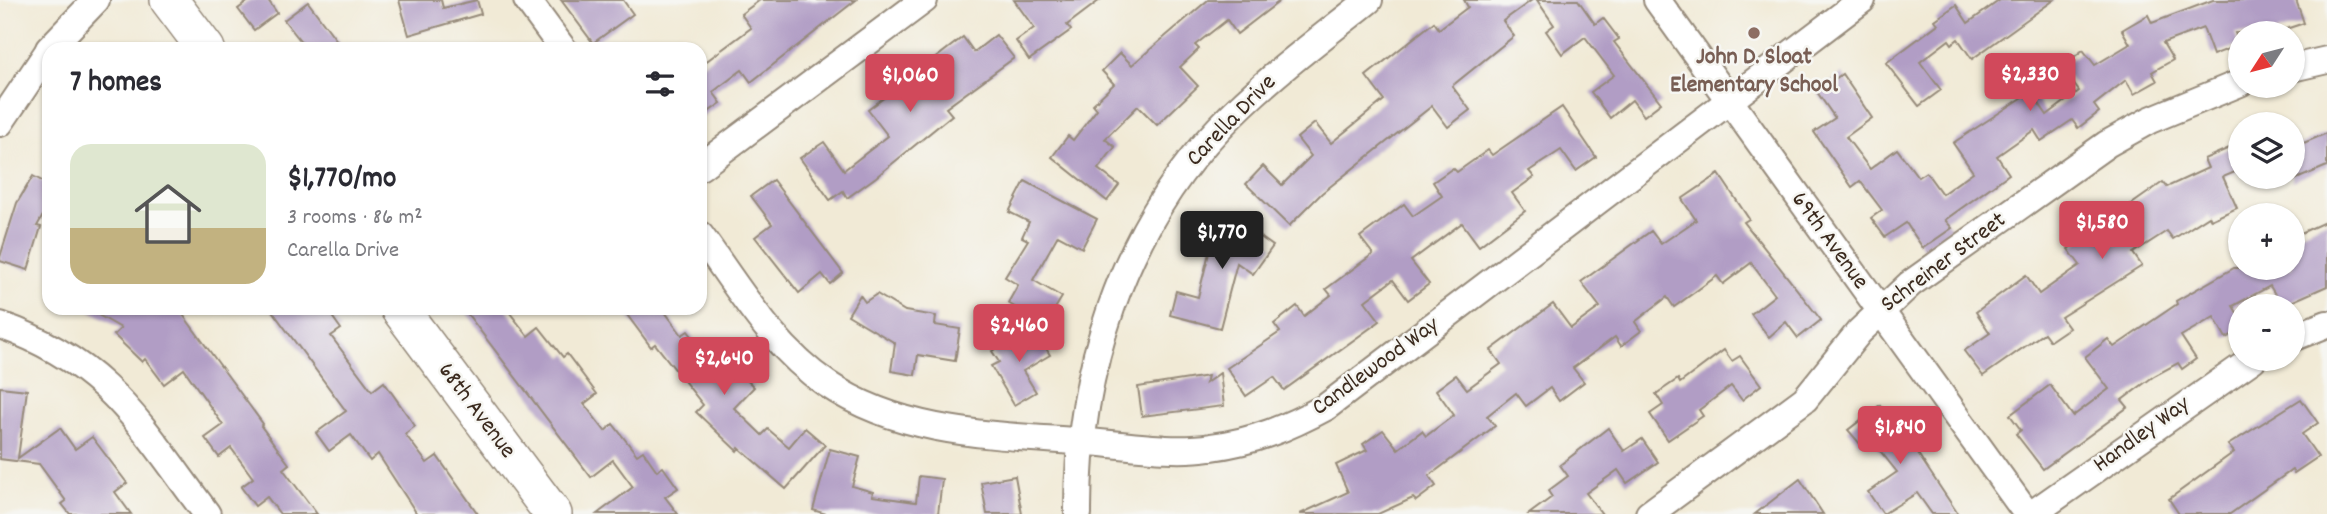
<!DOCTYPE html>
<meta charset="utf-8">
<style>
:root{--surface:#fff;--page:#f2f2f3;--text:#2b2b33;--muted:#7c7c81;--accent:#d1495b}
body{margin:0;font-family:Dekko,sans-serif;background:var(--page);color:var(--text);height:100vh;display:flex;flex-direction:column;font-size:26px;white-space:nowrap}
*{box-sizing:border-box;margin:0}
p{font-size:23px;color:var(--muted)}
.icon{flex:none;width:38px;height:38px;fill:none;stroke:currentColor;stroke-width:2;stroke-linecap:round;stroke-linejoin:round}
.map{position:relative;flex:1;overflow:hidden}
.sheet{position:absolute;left:42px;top:42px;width:665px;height:273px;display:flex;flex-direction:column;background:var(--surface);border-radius:21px;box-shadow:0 2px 5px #0004}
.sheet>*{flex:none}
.needle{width:46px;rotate:234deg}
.fabs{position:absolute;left:2228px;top:21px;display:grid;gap:14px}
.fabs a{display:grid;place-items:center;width:77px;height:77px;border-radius:50%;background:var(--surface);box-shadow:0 2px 5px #0004;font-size:35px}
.price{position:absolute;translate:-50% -60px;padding:0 16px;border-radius:7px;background:var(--accent);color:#fff;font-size:23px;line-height:46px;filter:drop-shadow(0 2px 4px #0008)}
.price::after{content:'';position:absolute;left:50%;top:42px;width:21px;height:16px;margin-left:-10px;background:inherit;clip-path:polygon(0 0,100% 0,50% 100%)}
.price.current{background:#222;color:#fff}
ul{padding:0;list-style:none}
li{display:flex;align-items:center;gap:21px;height:175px;padding:0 28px}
li span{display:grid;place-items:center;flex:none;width:196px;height:140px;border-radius:21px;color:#555}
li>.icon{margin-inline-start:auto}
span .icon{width:84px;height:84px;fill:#fffc;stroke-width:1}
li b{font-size:30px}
h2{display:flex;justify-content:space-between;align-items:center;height:84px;padding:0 28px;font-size:30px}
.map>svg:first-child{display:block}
.building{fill:#b19dc5}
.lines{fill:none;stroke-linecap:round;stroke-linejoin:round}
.street-casing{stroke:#968a7a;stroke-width:30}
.secondary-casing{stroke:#968a7a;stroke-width:40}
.street{stroke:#fff;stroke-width:26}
.secondary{stroke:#fff;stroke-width:37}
.education-dot{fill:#8d6e63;stroke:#f6f6f2;stroke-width:2.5}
.labels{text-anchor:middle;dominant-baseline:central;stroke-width:5;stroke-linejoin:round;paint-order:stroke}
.education-label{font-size:24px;font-weight:bold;fill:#785e54;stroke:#f6f6f2}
.street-label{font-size:24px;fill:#3b2a1e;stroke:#f6f6f2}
</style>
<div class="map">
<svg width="2327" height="514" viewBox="0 0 2327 514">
<rect width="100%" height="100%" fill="#f6f6f2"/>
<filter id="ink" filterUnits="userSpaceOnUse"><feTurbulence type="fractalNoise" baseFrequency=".0143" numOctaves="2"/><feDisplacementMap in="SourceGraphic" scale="14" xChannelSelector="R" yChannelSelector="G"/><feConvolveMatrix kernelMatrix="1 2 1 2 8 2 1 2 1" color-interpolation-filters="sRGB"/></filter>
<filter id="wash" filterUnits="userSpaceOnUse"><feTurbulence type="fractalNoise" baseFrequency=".00686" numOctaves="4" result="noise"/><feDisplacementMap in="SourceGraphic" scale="28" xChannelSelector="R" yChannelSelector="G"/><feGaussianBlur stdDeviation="1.57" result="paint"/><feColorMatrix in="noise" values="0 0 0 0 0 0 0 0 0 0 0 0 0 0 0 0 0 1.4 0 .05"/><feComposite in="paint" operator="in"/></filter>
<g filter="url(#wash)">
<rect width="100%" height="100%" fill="#f1ead6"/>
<g id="blocks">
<g class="building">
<polygon points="250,0 268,0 277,13 254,30 238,9"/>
<polygon points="399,0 441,0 443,8 477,0 481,14 409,35"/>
<polygon points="561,0 623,0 633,14 593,43"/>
<polygon points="760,0 856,0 751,82 742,70 713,92 721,103 700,118 700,66 751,28 741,14"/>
<polygon points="1014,0 1100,0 1067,25 1071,30 1029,60 1016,41 1034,28"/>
<polygon points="1208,0 1281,0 1237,34 1227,20 1195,45 1199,49 1180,67 1198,86 1157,125 1138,106 1105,139 1115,147 1098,169 1119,185 1107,201 1052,157 1068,136 1073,140 1097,109 1093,104 1114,84 1102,71 1120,53 1132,65"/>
<polygon points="1464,0 1532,0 1503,21 1514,36 1452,86 1470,110 1448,127 1432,106 1322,193 1289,226 1246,184 1263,166 1282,185 1311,156 1297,138 1315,123 1331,143 1384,100 1366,76 1434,22 1439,29 1468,7"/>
<polygon points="1537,0 1578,0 1595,24 1603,18 1619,39 1614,42 1661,103 1644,116 1632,100 1610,118 1591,92 1614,75 1585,37 1562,54 1546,31 1554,25"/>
<polygon points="2000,0 2054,0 1972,59 1958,39 1952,44 1949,40 1920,62 1941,90 1919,106 1886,63 1938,24 1935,20 1956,5 1968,23"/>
<polygon points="2213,0 2296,0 2304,23 2274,33 2235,33 2239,45 2213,55 2203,28 2163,43 2173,60 2152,72 2157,81 2134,94 2126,80 2094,105 2099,112 2078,128 2072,120 2041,141 2034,130 1997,156 2009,174 1945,220 1952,228 1923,248 1906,223 1885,237 1871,218 1882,210 1860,181 1852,187 1814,132 1835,118 1817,92 1842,74 1872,118 1846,137 1870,169 1897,149 1918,177 1926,172 1942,194 1973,172 1953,143 2031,92 2047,115 2079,91 2061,67 2083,50 2095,65 2130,44 2122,30 2148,15 2152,23"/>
<polygon points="308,2 343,49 307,49 284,20"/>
<polygon points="996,35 1014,58 946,108 952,115 876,177 847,198 843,191 830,200 800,158 824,142 844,170 888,136 868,110 963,37 974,52"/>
<polygon points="1562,107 1596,157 1576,171 1561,150 1529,171 1534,177 1512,193 1525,211 1479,246 1462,223 1411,261 1429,284 1408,300 1393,280 1365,301 1380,321 1284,390 1274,377 1246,396 1227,368 1280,332 1274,324 1297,306 1304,316 1331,295 1326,289 1373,254 1360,237 1404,204 1413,216 1442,196 1433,182 1453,168 1457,172 1488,150 1492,155"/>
<polygon points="2327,133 2327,166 2292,181 2292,148"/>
<polygon points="2234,146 2240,170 2223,177 2237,208 2211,220 2209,216 2173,239 2167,231 2133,253 2142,266 2061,317 2069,328 2050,341 2044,333 1983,376 1964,351 1990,333 1976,312 2026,275 2039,294 2080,265 2068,249 2163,182 2167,187 2208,168 2204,159"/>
<polygon points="1719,174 1749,219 1744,222 1821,320 1798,338 1786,322 1769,337 1751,314 1775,295 1751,263 1723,284 1717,276 1674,307 1667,297 1635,322 1641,331 1621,346 1615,337 1573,368 1584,382 1559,401 1550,388 1526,406 1516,393 1487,416 1495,426 1429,476 1436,486 1416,501 1413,498 1378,514 1300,514 1348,492 1336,465 1367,450 1363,444 1383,430 1398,449 1422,431 1426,436 1454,415 1436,390 1456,375 1467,389 1501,364 1491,350 1553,304 1571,328 1600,307 1581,282 1651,231 1661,244 1696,220 1682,199"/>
<polygon points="33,176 49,185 49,205 37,226 41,227 28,270 0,261 0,257 17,203"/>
<polygon points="773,180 843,273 830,284 822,274 799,293 755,237 772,224 751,196"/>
<polygon points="1025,181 1097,219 1082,248 1058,235 1033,280 1062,297 1045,325 1008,303 1018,285 1005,277 1028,240 1022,237 1029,222 1009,212"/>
<polygon points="1225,212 1273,246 1253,274 1237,263 1220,328 1170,315 1176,291 1198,297 1211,245 1205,241"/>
<polygon points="2327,221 2327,286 2282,306 2270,286 2233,306 2240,318 2240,330 2226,338 2214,317 2181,336 2196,359 2182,369 2178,363 2154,376 2122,400 2128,407 2043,469 2016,434 2021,430 2010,415 2050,385 2073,416 2109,389 2085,357 2108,339 2114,347 2177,304 2176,301 2234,268 2292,268 2292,237"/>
<polygon points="877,294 905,311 936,316 935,325 960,329 955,361 918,355 915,375 891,371 895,343 848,315 860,295 865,302"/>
<polygon points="86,308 178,308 263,424 261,426 289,464 283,469 317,514 280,514 267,497 255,506 241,487 253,478 231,448 219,457 205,438 223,425 184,369 164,384 145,359 142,362 114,335 121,328"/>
<polygon points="270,308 326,308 341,329 331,336 372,391 384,382 415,426 405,434 427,463 437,456 478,514 417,514 378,454 370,461 351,435 329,451 316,433 346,411"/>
<polygon points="463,308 506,308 528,336 539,327 563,357 567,354 597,394 584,404 605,431 613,424 637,455 643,451 657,471 663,467 678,488 665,497 678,514 597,514 633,487 613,460 591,477"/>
<polygon points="622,308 662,308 682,335 688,331 708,357 722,347 733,362 730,364 754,387 734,408 762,435 768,429 789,447 805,428 825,445 786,489 739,448 737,451 696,412 703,405 655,344 651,347"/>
<polygon points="1033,327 1050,355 1023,371 1036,392 1014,405 991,366 999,362 992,351"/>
<polygon points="1724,350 1732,361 1740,356 1761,385 1742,400 1731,386 1699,410 1703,416 1668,440 1650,414 1663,405 1656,394 1678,379 1680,383"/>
<polygon points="1220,373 1224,406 1142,416 1138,387 1208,376 1206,383"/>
<polygon points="0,387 27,390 18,458 60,428 75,449 92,437 127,483 115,492 131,514 70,514 62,504 66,501 39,464 0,459"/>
<polygon points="2301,399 2318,423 2302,434 2318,457 2294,473 2292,470 2230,514 2179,514 2169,499 2234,452 2228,445"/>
<polygon points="1880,405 1912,445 1958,514 1932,514 1917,493 1883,514 1868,492 1897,472 1869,437 1860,444 1848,430"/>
<polygon points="1608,428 1624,451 1642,439 1658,462 1627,483 1618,470 1586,493 1602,514 1529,514 1552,497 1548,491 1568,476 1560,465"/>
<polygon points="830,449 860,457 852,486 873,492 872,496 916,502 919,476 942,479 938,514 826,514 813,510"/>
<polygon points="1015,476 1022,514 987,514 981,482"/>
<polygon points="1800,479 1823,514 1755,514"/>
</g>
</g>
</g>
<g filter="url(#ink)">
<use href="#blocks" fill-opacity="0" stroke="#968a7a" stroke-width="2"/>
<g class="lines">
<defs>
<g id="street">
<polyline points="527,0 563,49"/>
<polyline points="1657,0 2027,514"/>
<polyline points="49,49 96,0"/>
<polyline points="2292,68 2327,60"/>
<polyline points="0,123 49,50"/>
<polyline points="700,167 924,0"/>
<path d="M700 235C738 287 773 348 827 384 904 436 1000 435 1089 442 1129 445 1171 453 1211 447 1253 442 1289 427 1326 407L1862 0"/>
<path d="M0 325C109 363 141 427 207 514"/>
<polyline points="2292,338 2327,324"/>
<path d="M1078 514C1077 374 1121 231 1219 128 1264 80 1318 41 1369 0"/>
<polyline points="1649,514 1805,399 1859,332 1910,284 2107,144 2150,120 2240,83"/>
<polyline points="2032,514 2253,359"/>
</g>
<g id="secondary">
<polyline points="169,0 206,49"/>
<polyline points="399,308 553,514"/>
</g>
</defs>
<use href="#street" class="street-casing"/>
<use href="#secondary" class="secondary-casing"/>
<use href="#street" class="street"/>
<use href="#secondary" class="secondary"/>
</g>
</g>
<circle class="education-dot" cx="1754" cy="33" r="7"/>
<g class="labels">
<g class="education-label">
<text x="1754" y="58">John D. Sloat<tspan x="1754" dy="28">Elementary School</tspan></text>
</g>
<g class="street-label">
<text transform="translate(1232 121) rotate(-46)">Carella Drive</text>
<text transform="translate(1829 241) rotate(54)">69th Avenue</text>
<text transform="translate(1944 263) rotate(-37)">Schreiner Street</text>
<text transform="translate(1376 367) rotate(-36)">Candlewood Way</text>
<text transform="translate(476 411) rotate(53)">68th Avenue</text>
<text transform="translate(2142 435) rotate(-36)">Handley Way</text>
</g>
</g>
</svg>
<div class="fabs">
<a><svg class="needle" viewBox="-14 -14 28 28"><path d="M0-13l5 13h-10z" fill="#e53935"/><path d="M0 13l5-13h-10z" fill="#7c7c81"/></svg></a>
<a><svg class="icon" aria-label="layers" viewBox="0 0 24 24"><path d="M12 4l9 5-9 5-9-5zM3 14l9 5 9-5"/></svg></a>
<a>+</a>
<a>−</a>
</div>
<b class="price" style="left:2030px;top:113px">$2,330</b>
<b class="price" style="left:910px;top:114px">$1,060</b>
<b class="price" style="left:2102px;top:261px">$1,580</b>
<b class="price current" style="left:1222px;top:271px">$1,770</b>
<b class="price" style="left:1019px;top:364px">$2,460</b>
<b class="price" style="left:724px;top:397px">$2,640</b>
<b class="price" style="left:1900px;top:466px">$1,840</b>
<section class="sheet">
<h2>7 homes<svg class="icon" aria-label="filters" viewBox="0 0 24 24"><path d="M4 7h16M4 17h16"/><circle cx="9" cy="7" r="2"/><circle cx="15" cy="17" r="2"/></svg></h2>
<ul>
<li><span style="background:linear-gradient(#dfe7d0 60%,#c2b280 0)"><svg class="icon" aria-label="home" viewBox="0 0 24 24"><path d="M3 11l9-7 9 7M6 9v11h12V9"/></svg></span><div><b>$1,770/mo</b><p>3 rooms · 86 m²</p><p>Carella Drive</p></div></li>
</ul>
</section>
</div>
